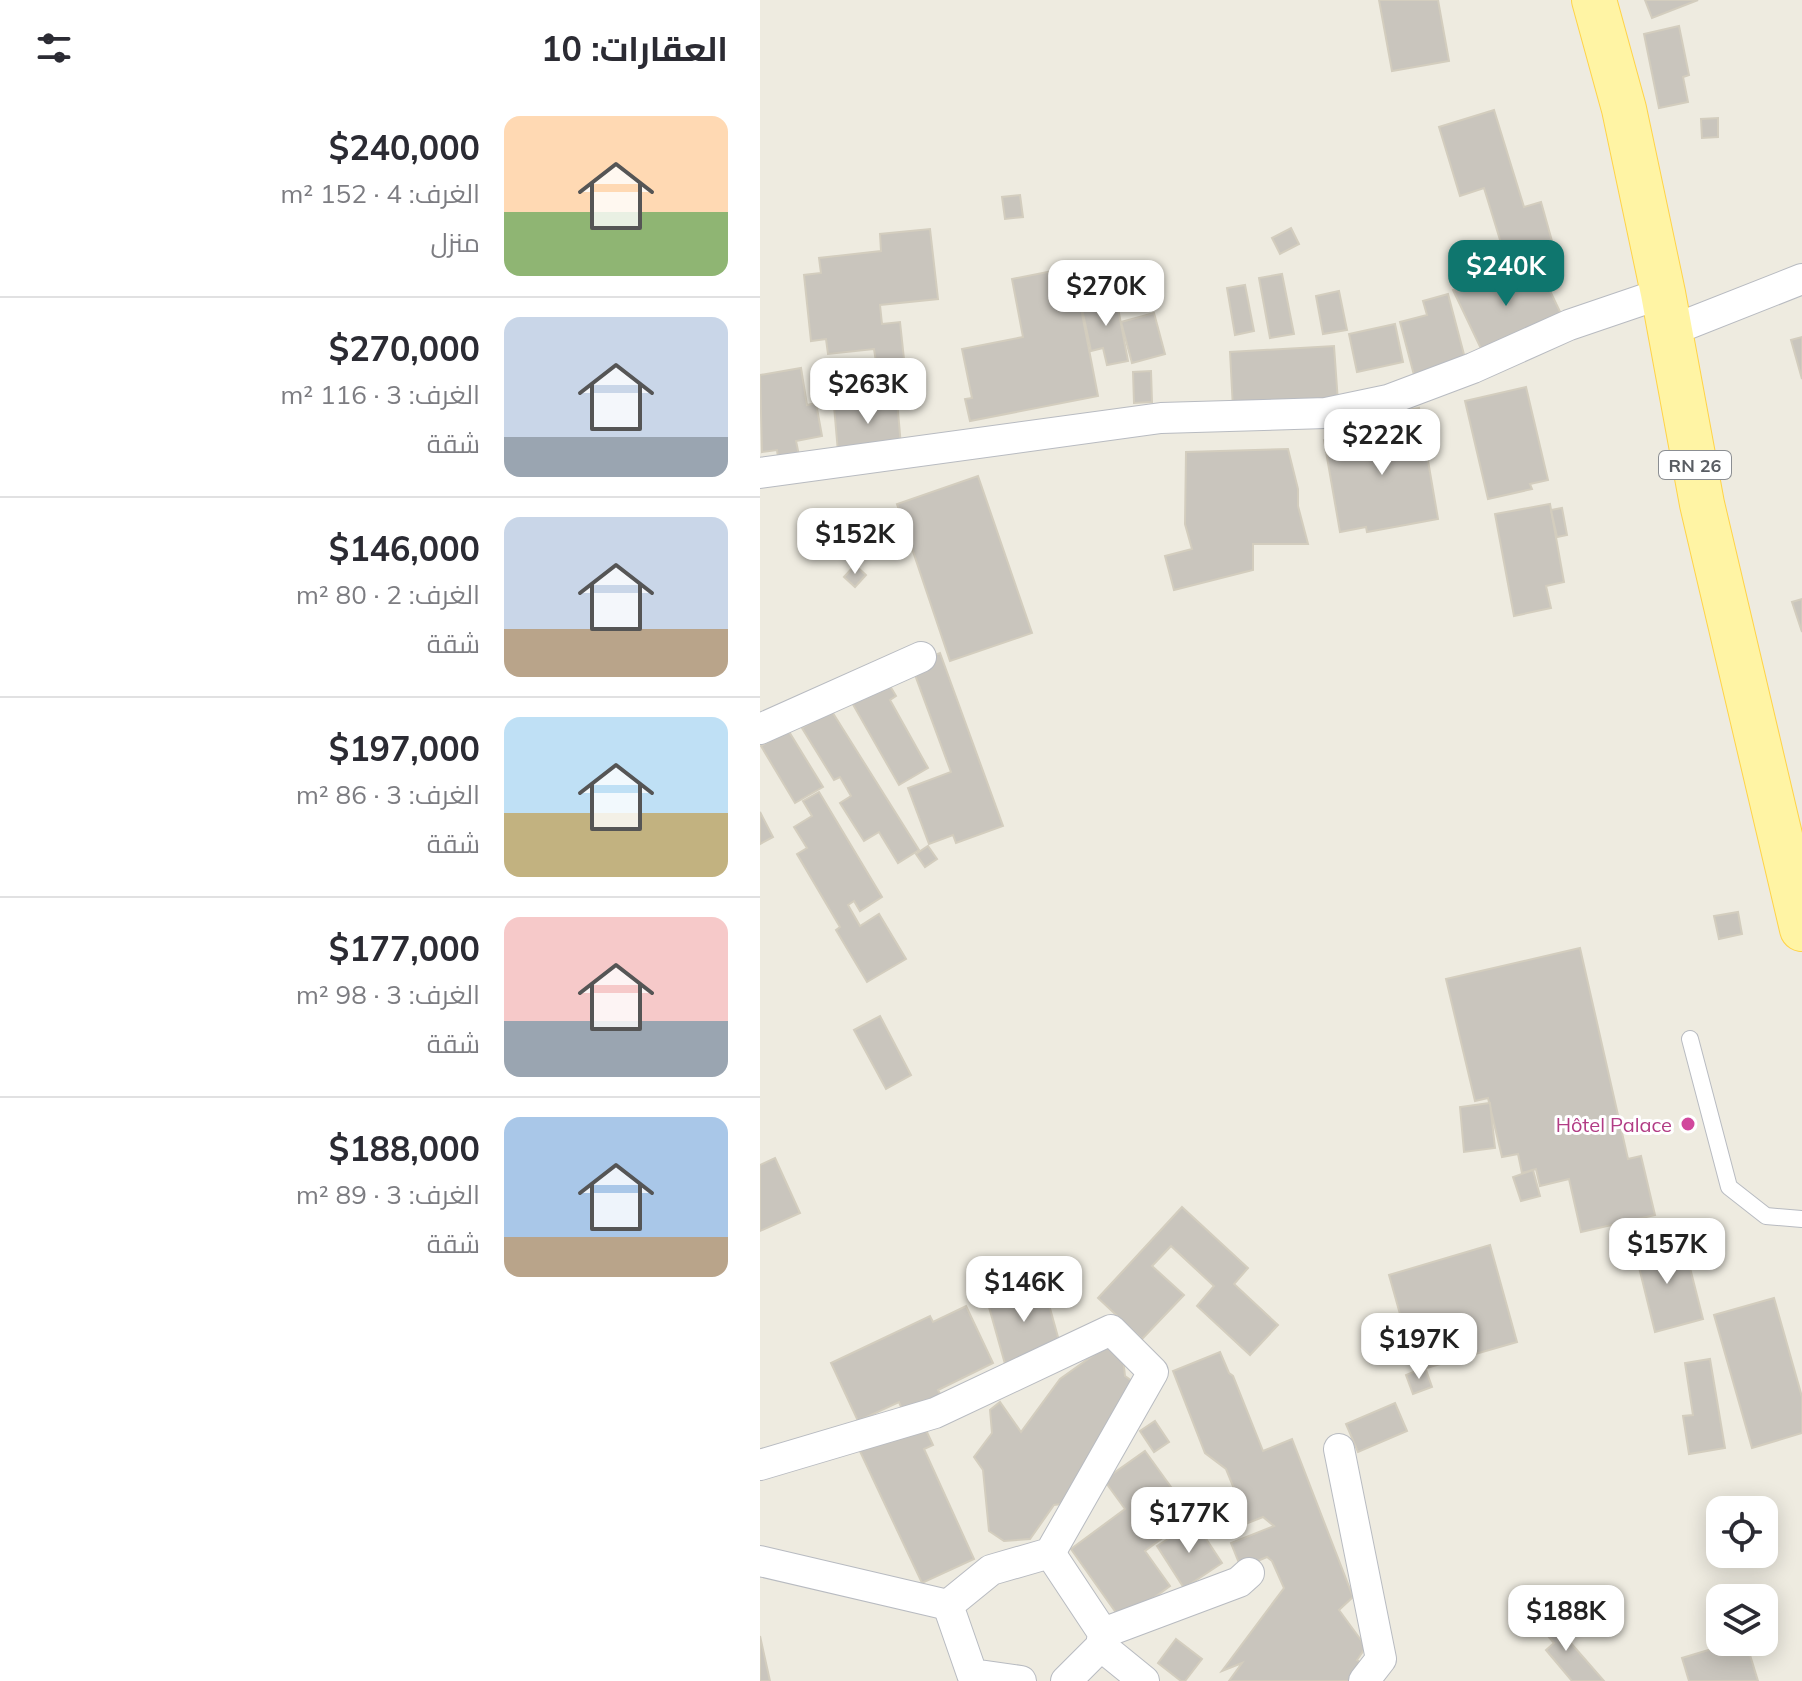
<!DOCTYPE html>
<html lang="ar">
<meta charset="utf-8">
<style>
:root{--surface:#fff;--page:#f2f2f3;--text:#2b2b33;--muted:#7c7c81;--line:#e1e1e2;--accent:#0f766e}
body{margin:0;font-family:Mulish,Cairo,sans-serif;background:var(--page);color:var(--text);direction:rtl;height:100vh;display:flex;flex-direction:column;font-size:30px;white-space:nowrap}
*{box-sizing:border-box;margin:0}
p{font-size:26px;color:var(--muted)}
.icon{flex:none;width:44px;height:44px;fill:none;stroke:currentColor;stroke-width:2;stroke-linecap:round;stroke-linejoin:round}
.map{position:relative;flex:1;overflow:hidden;direction:ltr}
.details{display:flex;flex-direction:column;background:var(--surface);width:760px}
.details>*{flex:none}
.buttons{position:absolute;left:946px;top:1496px;display:grid;gap:16px}
.buttons a{display:grid;place-items:center;width:72px;height:72px;border-radius:16px;background:var(--surface);box-shadow:0 4px 20px #0003;font-size:40px}
.price{position:absolute;translate:-50% -68px;padding:0 18px;border-radius:16px;background:#fff;color:#222;font-size:26px;line-height:52px;filter:drop-shadow(0 2px 4px #0008)}
.price::after{content:'';position:absolute;left:50%;top:48px;width:24px;height:18px;margin-left:-12px;background:inherit;clip-path:polygon(0 0,100% 0,50% 100%)}
.price.on{background:var(--accent);color:#fff}
ul{padding:0;list-style:none}
li{display:flex;align-items:center;gap:24px;height:200px;padding:0 32px}
li+li{border-top:2px solid var(--line)}
li span{display:grid;place-items:center;flex:none;width:224px;height:160px;border-radius:16px;color:#555}
li>.icon{margin-inline-start:auto}
span .icon{width:96px;height:96px;fill:#fffc;stroke-width:1}
li b{font-size:34px}
h2{display:flex;justify-content:space-between;align-items:center;height:96px;padding:0 32px;font-size:34px}
main{display:flex;flex:1;min-height:0}
.map>svg:first-child{display:block}
.building{fill:#c9c5bd;stroke:#d3cdbe;stroke-width:2}
.lines{fill:none;stroke-linecap:round;stroke-linejoin:round}
.service-casing{stroke:#b8bbc1;stroke-width:18}
.minor-casing{stroke:#b8bbc1;stroke-width:32}
.primary-casing{stroke:#ffd348;stroke-width:46}
.service{stroke:#fff;stroke-width:16}
.minor{stroke:#fff;stroke-width:30}
.primary{stroke:#fff4a4;stroke-width:44}
.hotel-dot{fill:#d1479c;stroke:#fff;stroke-width:3}
.labels{text-anchor:middle;dominant-baseline:central;stroke-width:6;stroke-linejoin:round;paint-order:stroke}
.shield{fill:#fff;stroke:#8b8e92;stroke-width:2}
.shield-label{font-size:18px;font-weight:bold;fill:#595d63}
.hotel-label{font-size:20px;fill:#b23c85;stroke:#fff;text-anchor:end}
</style>
<main>
<div class="map">
<svg width="1042" height="1681" viewBox="0 0 1042 1681">
<rect width="100%" height="100%" fill="#eeebe0"/>
<g class="building">
<polygon points="619,0 678,0 689,61 632,71"/>
<polygon points="885,0 938,0 892,18"/>
<polygon points="919,26 929,75 923,77 928,102 899,108 884,34"/>
<polygon points="734,110 764,207 781,202 792,241 745,256 724,188 700,196 679,127"/>
<polygon points="958,118 958,137 942,138 941,119"/>
<polygon points="260,195 263,217 245,219 242,197"/>
<polygon points="531,228 539,244 520,254 512,238"/>
<polygon points="170,229 178,299 120,305 122,324 140,322 144,359 116,362 114,349 68,354 66,339 51,341 44,275 61,273 59,258 121,251 120,234"/>
<polygon points="743,266 753,287 782,274 803,318 724,355 693,290"/>
<polygon points="313,267 338,396 210,421 205,399 212,398 202,349 263,337 252,279"/>
<polygon points="522,274 534,334 510,338 499,278"/>
<polygon points="485,285 494,331 475,335 467,288"/>
<polygon points="579,291 587,330 563,334 556,296"/>
<polygon points="355,292 368,361 347,365 343,348 331,351 322,309 331,307 329,297"/>
<polygon points="688,294 706,362 654,375 640,322 667,315 663,301"/>
<polygon points="394,313 405,354 372,363 361,322"/>
<polygon points="635,324 643,362 597,372 589,334"/>
<polygon points="1042,337 1042,379 1031,340"/>
<polygon points="574,346 578,402 473,409 470,352"/>
<polygon points="41,368 47,405 56,403 62,436 36,441 40,460 19,464 17,450 2,452 0,375"/>
<polygon points="391,371 392,402 374,403 373,372"/>
<polygon points="84,373 85,381 129,376 131,396 71,402 68,375"/>
<polygon points="766,387 788,480 770,484 772,489 728,499 705,401"/>
<polygon points="137,400 141,446 78,452 74,406"/>
<polygon points="659,408 678,519 607,532 606,527 580,532 564,440 640,427 637,412"/>
<polygon points="528,449 538,489 538,506 548,544 493,544 493,570 414,590 405,556 432,549 425,524 426,452"/>
<polygon points="218,476 272,633 190,661 137,504"/>
<polygon points="790,504 804,582 786,586 791,608 754,616 735,514"/>
<polygon points="802,508 807,535 797,537 791,510"/>
<polygon points="95,565 106,575 95,587 84,577"/>
<polygon points="1042,599 1042,632 1032,602"/>
<polygon points="180,653 243,826 196,843 193,835 169,844 148,788 191,772 151,664"/>
<polygon points="127,681 136,696 130,700 168,768 139,785 91,701"/>
<polygon points="71,710 159,850 138,863 119,832 104,841 80,803 91,796 80,777 74,780 42,728"/>
<polygon points="28,730 63,787 35,803 1,746"/>
<polygon points="59,792 122,897 100,911 94,901 88,905 100,926 119,914 146,959 107,982 76,930 80,927 37,854 47,848 34,827 52,816 43,801"/>
<polygon points="0,812 13,837 0,844"/>
<polygon points="168,846 177,859 165,867 156,854"/>
<polygon points="978,912 982,934 959,939 954,916"/>
<polygon points="820,948 868,1159 881,1156 895,1215 821,1232 809,1179 780,1186 776,1169 762,1173 758,1154 742,1157 728,1098 715,1101 686,979"/>
<polygon points="120,1016 151,1075 126,1089 94,1030"/>
<polygon points="730,1103 735,1148 704,1152 700,1107"/>
<polygon points="15,1158 40,1213 0,1231 0,1165"/>
<polygon points="773,1170 780,1196 761,1201 753,1177"/>
<polygon points="422,1207 488,1268 474,1284 518,1325 490,1355 437,1306 454,1286 411,1246 392,1266 424,1295 382,1339 338,1298"/>
<polygon points="902,1236 909,1265 928,1260 943,1319 895,1332 873,1243"/>
<polygon points="730,1245 757,1342 656,1371 629,1275"/>
<polygon points="281,1276 303,1355 247,1371 225,1293"/>
<polygon points="1014,1298 1042,1397 1042,1433 992,1448 954,1315"/>
<polygon points="206,1306 233,1363 178,1390 181,1396 144,1414 139,1402 98,1421 71,1363 170,1316 173,1322"/>
<polygon points="352,1342 363,1357 365,1376 379,1386 366,1405 350,1417 352,1434 301,1504 294,1505 270,1539 244,1541 229,1531 223,1470 214,1457 232,1433 230,1410 240,1402 261,1432 300,1379"/>
<polygon points="460,1352 469,1373 473,1376 503,1451 532,1439 593,1597 579,1610 606,1647 597,1660 608,1668 599,1681 469,1681 482,1663 462,1671 524,1588 512,1561 507,1557 481,1568 471,1543 514,1526 503,1517 488,1523 466,1469 445,1453 413,1371"/>
<polygon points="950,1359 965,1448 929,1454 923,1416 933,1415 925,1363"/>
<polygon points="665,1367 672,1387 653,1394 646,1375"/>
<polygon points="635,1403 647,1431 598,1452 586,1424"/>
<polygon points="159,1415 173,1445 164,1449 214,1559 162,1583 97,1445"/>
<polygon points="395,1421 409,1442 394,1452 380,1431"/>
<polygon points="385,1451 432,1516 385,1551 410,1586 362,1621 311,1549 365,1509 344,1480"/>
<polygon points="435,1522 462,1563 424,1588 397,1546"/>
<polygon points="782,1610 844,1681 812,1681 786,1650 794,1643 773,1618"/>
<polygon points="0,1636 10,1681 0,1681"/>
<polygon points="416,1639 442,1659 425,1681 421,1681 398,1663"/>
<polygon points="975,1642 986,1642 998,1681 929,1681 922,1658"/>
</g>
<g class="lines">
<defs>
<polyline id="service" points="930,1039 969,1187 1006,1216 1042,1219"/>
<g id="minor">
<polyline points="910,331 1042,279"/>
<polyline points="0,473 401,418 566,413 628,400 713,368 809,325 903,293"/>
<polyline points="0,729 161,657"/>
<polyline points="579,1449 621,1659 604,1681"/>
<polyline points="0,1465 175,1413 351,1330 393,1372 290,1553 231,1570 188,1605 212,1674 261,1681"/>
<polyline points="290,1553 343,1633 341,1646 306,1681"/>
<polyline points="0,1561 188,1605"/>
<polyline points="343,1633 479,1582 489,1573"/>
<polyline points="341,1646 384,1681"/>
</g>
<polyline id="primary" points="834,0 864,109 903,293 942,504 1042,929"/>
</defs>
<use href="#service" class="service-casing"/>
<use href="#minor" class="minor-casing"/>
<use href="#primary" class="primary-casing"/>
<use href="#service" class="service"/>
<use href="#minor" class="minor"/>
<use href="#primary" class="primary"/>
</g>
<circle class="hotel-dot" cx="928" cy="1124" r="8"/>
<g class="labels">
<rect class="shield" x="899" y="451" width="72" height="28" rx="6"/>
<g class="shield-label">
<text x="935" y="465">RN 26</text>
</g>
<g class="hotel-label">
<text x="912" y="1124">Hôtel Palace</text>
</g>
</g>
</svg>
<div class="buttons">
<a><svg class="icon" aria-label="locate" viewBox="0 0 24 24"><circle cx="12" cy="12" r="6"/><path d="M12 2v4M12 18v4M2 12h4M18 12h4"/></svg></a>
<a><svg class="icon" aria-label="layers" viewBox="0 0 24 24"><path d="M12 4l9 5-9 5-9-5zM3 14l9 5 9-5"/></svg></a>
</div>
<b class="price on" style="left:746px;top:308px">$240K</b>
<b class="price" style="left:346px;top:328px">$270K</b>
<b class="price" style="left:108px;top:426px">$263K</b>
<b class="price" style="left:622px;top:477px">$222K</b>
<b class="price" style="left:95px;top:576px">$152K</b>
<b class="price" style="left:907px;top:1286px">$157K</b>
<b class="price" style="left:264px;top:1324px">$146K</b>
<b class="price" style="left:659px;top:1381px">$197K</b>
<b class="price" style="left:429px;top:1555px">$177K</b>
<b class="price" style="left:806px;top:1653px">$188K</b>
</div>
<section class="details">
<h2>العقارات: 10<svg class="icon" aria-label="filters" viewBox="0 0 24 24"><path d="M4 7h16M4 17h16"/><circle cx="9" cy="7" r="2"/><circle cx="15" cy="17" r="2"/></svg></h2>
<ul>
<li><span style="background:linear-gradient(#ffd9b3 60%,#8fb573 0)"><svg class="icon" aria-label="home" viewBox="0 0 24 24"><path d="M3 11l9-7 9 7M6 9v11h12V9"/></svg></span><div><b>$240,000</b><p>الغرف: 4 · 152 m²</p><p>منزل</p></div></li>
<li><span style="background:linear-gradient(#c9d6e8 75%,#9aa5b1 0)"><svg class="icon" aria-label="home" viewBox="0 0 24 24"><path d="M3 11l9-7 9 7M6 9v11h12V9"/></svg></span><div><b>$270,000</b><p>الغرف: 3 · 116 m²</p><p>شقة</p></div></li>
<li><span style="background:linear-gradient(#c9d6e8 70%,#b9a48a 0)"><svg class="icon" aria-label="home" viewBox="0 0 24 24"><path d="M3 11l9-7 9 7M6 9v11h12V9"/></svg></span><div><b>$146,000</b><p>الغرف: 2 · 80 m²</p><p>شقة</p></div></li>
<li><span style="background:linear-gradient(#bfe0f5 60%,#c2b280 0)"><svg class="icon" aria-label="home" viewBox="0 0 24 24"><path d="M3 11l9-7 9 7M6 9v11h12V9"/></svg></span><div><b>$197,000</b><p>الغرف: 3 · 86 m²</p><p>شقة</p></div></li>
<li><span style="background:linear-gradient(#f6c9c9 65%,#9aa5b1 0)"><svg class="icon" aria-label="home" viewBox="0 0 24 24"><path d="M3 11l9-7 9 7M6 9v11h12V9"/></svg></span><div><b>$177,000</b><p>الغرف: 3 · 98 m²</p><p>شقة</p></div></li>
<li><span style="background:linear-gradient(#a9c7e8 75%,#b9a48a 0)"><svg class="icon" aria-label="home" viewBox="0 0 24 24"><path d="M3 11l9-7 9 7M6 9v11h12V9"/></svg></span><div><b>$188,000</b><p>الغرف: 3 · 89 m²</p><p>شقة</p></div></li>
</ul>
</section>
</main>
